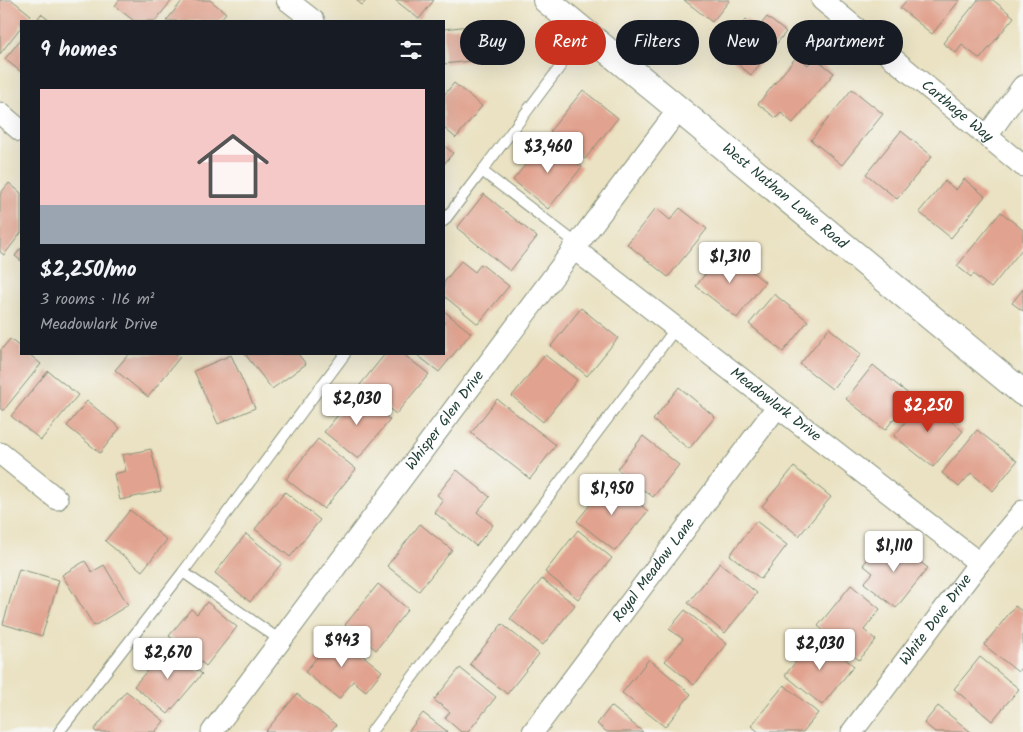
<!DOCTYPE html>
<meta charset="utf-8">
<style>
:root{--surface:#171b24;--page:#242831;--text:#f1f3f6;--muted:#9ea1a6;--accent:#c8321e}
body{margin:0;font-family:Kalam,sans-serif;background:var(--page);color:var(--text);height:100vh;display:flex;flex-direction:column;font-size:19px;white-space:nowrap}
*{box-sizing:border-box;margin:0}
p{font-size:16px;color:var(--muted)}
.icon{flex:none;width:28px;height:28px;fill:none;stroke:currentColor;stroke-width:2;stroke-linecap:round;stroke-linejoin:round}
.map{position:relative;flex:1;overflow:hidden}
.sheet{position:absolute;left:20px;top:20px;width:425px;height:335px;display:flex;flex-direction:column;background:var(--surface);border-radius:0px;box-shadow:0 5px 20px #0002}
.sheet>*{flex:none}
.hud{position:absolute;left:460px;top:20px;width:475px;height:45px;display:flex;gap:10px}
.price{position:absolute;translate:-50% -42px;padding:0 11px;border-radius:5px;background:#fff;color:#222;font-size:16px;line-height:32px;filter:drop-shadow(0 1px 2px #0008)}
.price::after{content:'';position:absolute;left:50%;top:30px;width:15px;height:11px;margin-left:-8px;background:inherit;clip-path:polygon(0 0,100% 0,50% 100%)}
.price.current{background:var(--accent);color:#fff}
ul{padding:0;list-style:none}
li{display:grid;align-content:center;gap:10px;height:265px;padding:0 20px}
li span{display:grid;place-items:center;height:155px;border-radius:0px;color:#555}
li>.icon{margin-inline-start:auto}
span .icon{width:90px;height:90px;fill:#fffc;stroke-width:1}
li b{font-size:21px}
h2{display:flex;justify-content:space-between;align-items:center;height:60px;padding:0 20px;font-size:21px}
.pill{padding:0 18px;border-radius:22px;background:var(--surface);box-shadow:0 5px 20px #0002;font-size:18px;line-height:45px}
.pill.current{background:var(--accent);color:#fff}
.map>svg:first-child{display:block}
.building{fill:#e1a38f}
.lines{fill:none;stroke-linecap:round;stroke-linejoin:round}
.service-casing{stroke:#84907b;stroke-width:12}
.minor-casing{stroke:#84907b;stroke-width:23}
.tertiary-casing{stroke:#84907b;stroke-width:28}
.service{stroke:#fff;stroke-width:10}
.minor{stroke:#fff;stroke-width:21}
.tertiary{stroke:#fff;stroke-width:26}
.labels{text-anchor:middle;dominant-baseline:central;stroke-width:5;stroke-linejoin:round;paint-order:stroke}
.street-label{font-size:15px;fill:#1f3d34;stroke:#f6f6f2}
</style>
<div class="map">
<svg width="1023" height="732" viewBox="0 0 1023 732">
<rect width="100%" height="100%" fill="#f6f6f2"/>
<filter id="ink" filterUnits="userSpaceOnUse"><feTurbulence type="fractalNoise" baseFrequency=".02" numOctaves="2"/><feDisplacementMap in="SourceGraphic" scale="10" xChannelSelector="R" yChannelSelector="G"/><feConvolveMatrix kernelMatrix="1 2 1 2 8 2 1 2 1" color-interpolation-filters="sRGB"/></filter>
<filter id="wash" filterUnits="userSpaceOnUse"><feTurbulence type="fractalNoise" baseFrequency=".0096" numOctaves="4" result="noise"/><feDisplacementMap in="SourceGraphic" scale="20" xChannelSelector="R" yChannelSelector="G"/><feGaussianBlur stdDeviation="1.12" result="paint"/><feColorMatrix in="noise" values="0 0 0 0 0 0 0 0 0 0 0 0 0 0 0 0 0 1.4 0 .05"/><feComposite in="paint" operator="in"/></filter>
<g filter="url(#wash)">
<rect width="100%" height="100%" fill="#eae2c2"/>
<g id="blocks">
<g class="building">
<polygon points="0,0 12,0 31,15 26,21 21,21 21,27 0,54"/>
<polygon points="119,0 172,0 155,21 134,21 115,6"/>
<polygon points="183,0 210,0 226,13 219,21 166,21"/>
<polygon points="356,0 367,0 362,5"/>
<polygon points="395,0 434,0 419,19"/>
<polygon points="684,0 730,0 712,22"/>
<polygon points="907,0 960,0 932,34 900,8"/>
<polygon points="978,0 993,0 1014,17 980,59 962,45 956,53 943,43"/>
<polygon points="41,14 50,21 36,21"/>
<polygon points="767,17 786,32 751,75 721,50 746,19 758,28"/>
<polygon points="495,23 498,44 487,45 488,59 444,64 444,29"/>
<polygon points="21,39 21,72 5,59"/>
<polygon points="797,56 808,65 814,57 834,73 793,123 781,113 776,118 758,104"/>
<polygon points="454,83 482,106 456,138 444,128 444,95"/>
<polygon points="852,89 883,114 842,165 811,140"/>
<polygon points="583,90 618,118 585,159 550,131"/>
<polygon points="901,131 932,156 897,199 866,174"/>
<polygon points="547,138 582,167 548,209 513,180"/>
<polygon points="444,145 453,153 444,164"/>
<polygon points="964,179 985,196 951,238 919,212 945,181 956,190"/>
<polygon points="9,183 21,193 21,233 4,255 0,252 0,194"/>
<polygon points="484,194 537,237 510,271 457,228"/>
<polygon points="656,208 670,220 680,208 707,229 668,277 627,244"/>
<polygon points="1001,212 1023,230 1023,248 991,288 973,274 971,277 957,266"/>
<polygon points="21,248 21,261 15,256"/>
<polygon points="724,250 765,282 737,318 696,286"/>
<polygon points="461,261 475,272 481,264 509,286 478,324 444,296 444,282"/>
<polygon points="1023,289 1023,311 1012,303"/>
<polygon points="774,294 808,321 783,352 749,324"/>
<polygon points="581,308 618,338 587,376 551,346"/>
<polygon points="444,311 471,333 439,372 416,354 444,354"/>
<polygon points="829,328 861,354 832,389 800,364"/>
<polygon points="10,339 21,348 21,354 29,354 41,364 3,411 0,408 0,351"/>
<polygon points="129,354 176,354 180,357 148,397 115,370"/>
<polygon points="245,354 298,354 306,364 272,389"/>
<polygon points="385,354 403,354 429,374 396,414 360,385"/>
<polygon points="231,355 255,408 218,424 194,371"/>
<polygon points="545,355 577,380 543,422 512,396"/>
<polygon points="873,365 912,397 885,430 846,399"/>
<polygon points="48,371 78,395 41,440 11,416"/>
<polygon points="679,387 715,417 689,449 653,420"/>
<polygon points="356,393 390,420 358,459 324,432"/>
<polygon points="497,399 556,445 530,479 471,433"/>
<polygon points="924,399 963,431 933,467 894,436"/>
<polygon points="87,401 120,428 100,453 67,426"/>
<polygon points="977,430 1017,461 993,491 971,473 959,487 942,473"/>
<polygon points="643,436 679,465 653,497 617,469"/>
<polygon points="318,439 356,469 324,509 286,479"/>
<polygon points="151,449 161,491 120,500 114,474 126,471 122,455"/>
<polygon points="794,467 831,497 799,536 762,506"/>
<polygon points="457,470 490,497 477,512 493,525 476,546 434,512 443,500 437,495"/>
<polygon points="610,480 648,511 615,551 577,521"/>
<polygon points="285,492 320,520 290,557 255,529"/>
<polygon points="130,510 167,540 142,571 105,541"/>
<polygon points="756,521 787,545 761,579 730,555"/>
<polygon points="420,524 452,550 419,591 387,566"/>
<polygon points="578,530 612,558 578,599 545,572"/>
<polygon points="246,534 282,563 250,602 215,573"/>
<polygon points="892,540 928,568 896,608 864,583 873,573 863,565 875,549 881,554"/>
<polygon points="85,561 92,572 104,565 128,605 94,626 62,575"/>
<polygon points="720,563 757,593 725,633 688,603"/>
<polygon points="19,569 59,580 42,636 3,624"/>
<polygon points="542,579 575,605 543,645 510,619"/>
<polygon points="378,584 408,609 376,650 345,625"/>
<polygon points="851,585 880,609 864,630 876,640 859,660 818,626"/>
<polygon points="207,602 237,627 206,666 169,636 191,609 197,614"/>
<polygon points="1015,606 1023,612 1023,665 1018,672 984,645"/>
<polygon points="685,610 727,644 694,685 665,661 683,639 669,629"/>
<polygon points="502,624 539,654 507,694 470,664"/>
<polygon points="336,634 382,671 366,691 353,681 339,699 305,672"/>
<polygon points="817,636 854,666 822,705 785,675"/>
<polygon points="168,646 202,674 168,714 134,686"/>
<polygon points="980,657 1019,689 992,721 954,689"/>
<polygon points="649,659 691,694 665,727 622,693"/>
<polygon points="460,668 496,697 468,732 461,732 445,718 450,712 434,700"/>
<polygon points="784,685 818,713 803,732 759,732 751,726"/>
<polygon points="126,691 164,721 155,732 96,732 94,730"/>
<polygon points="297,694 336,725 330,732 265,732"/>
<polygon points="611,706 643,732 607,732 597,724"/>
<polygon points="938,706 971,732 935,732 924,723"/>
<polygon points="423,713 448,732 408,732"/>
</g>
</g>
</g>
<g filter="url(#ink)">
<use href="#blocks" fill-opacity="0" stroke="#84907b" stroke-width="1"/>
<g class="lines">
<defs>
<g id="service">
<polyline points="482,171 560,67"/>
<polyline points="444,221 482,171 576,243"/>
<polyline points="280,640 183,572 345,354"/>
<polyline points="59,732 183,572"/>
<polyline points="371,732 676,328"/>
</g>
<g id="minor">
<polyline points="287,0 314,21"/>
<path id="s1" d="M822 0 1023 166"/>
<polyline points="0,113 21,131"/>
<polyline points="987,136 1023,86"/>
<path id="s2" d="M573 248 979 563"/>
<polyline points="0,453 57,499"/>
<path id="s3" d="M212 732 678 110"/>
<path id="s4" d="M533 732 777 407"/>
<path id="s5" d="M852 732 979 563 1023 511"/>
</g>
<g id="tertiary">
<path id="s6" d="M546 0 1023 393"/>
</g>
</defs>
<use href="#service" class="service-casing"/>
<use href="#minor" class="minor-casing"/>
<use href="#tertiary" class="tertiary-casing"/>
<use href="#service" class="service"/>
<use href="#minor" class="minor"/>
<use href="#tertiary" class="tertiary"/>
</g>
</g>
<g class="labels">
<g class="street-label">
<text stroke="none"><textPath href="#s1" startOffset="175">Carthage Way</textPath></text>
<text stroke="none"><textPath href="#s6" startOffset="309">West Nathan Lowe Road</textPath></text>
<text stroke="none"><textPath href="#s2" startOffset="256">Meadowlark Drive</textPath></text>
<text stroke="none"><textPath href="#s3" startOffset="389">Whisper Glen Drive</textPath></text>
<text stroke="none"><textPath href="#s4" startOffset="202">Royal Meadow Lane</textPath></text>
<text stroke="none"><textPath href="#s5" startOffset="140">White Dove Drive</textPath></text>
</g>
</g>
</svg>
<b class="price" style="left:548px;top:174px">$3,460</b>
<b class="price" style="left:730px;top:284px">$1,310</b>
<b class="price" style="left:357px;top:426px">$2,030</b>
<b class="price current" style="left:928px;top:433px">$2,250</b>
<b class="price" style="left:612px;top:516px">$1,950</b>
<b class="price" style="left:894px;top:573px">$1,110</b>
<b class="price" style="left:342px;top:668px">$943</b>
<b class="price" style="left:820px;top:671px">$2,030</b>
<b class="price" style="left:168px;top:680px">$2,670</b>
<div class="hud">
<a class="pill">Buy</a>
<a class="pill current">Rent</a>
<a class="pill">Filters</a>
<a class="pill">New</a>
<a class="pill">Apartment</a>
</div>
<section class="sheet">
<h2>9 homes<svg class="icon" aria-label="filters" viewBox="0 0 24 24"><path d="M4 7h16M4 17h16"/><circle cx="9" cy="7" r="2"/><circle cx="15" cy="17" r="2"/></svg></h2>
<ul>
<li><span style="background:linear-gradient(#f6c9c9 75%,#9aa5b1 0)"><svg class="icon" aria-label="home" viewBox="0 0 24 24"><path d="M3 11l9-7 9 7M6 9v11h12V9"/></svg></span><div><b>$2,250/mo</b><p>3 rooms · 116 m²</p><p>Meadowlark Drive</p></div></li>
</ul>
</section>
</div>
